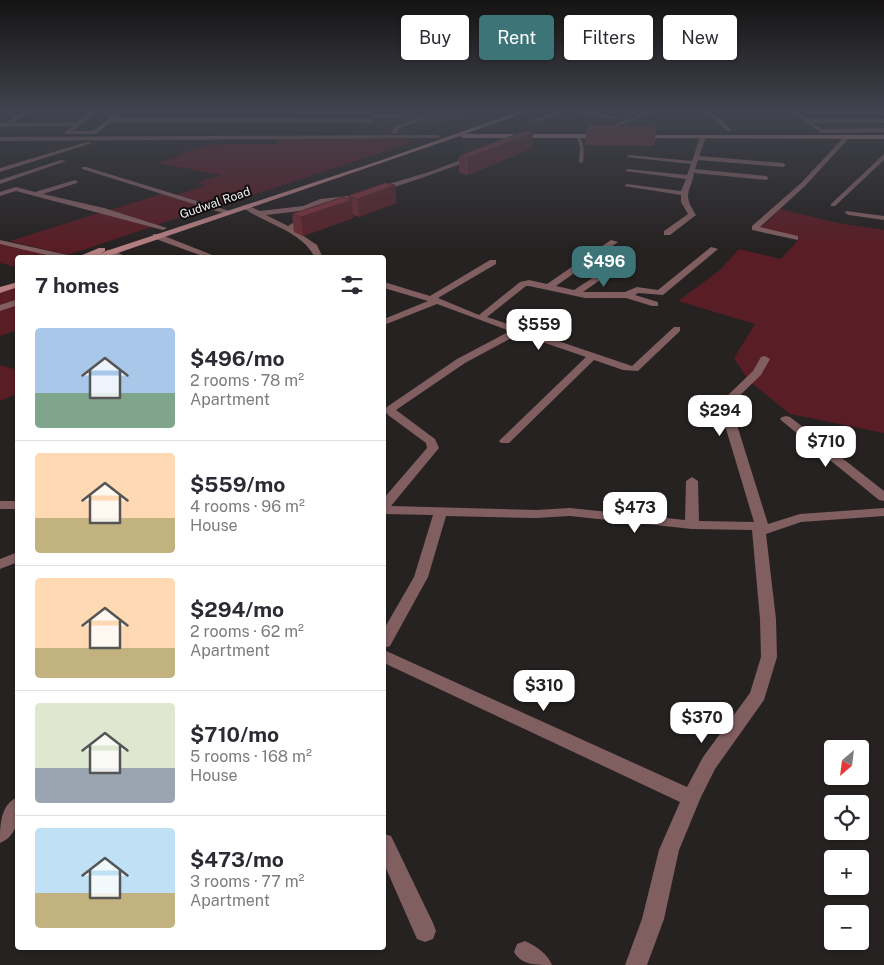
<!DOCTYPE html>
<meta charset="utf-8">
<style>
:root{--surface:#fff;--page:#f2f2f3;--text:#2b2b33;--muted:#7c7c81;--line:#e1e1e2;--accent:#3d7478}
body{margin:0;font-family:"Public Sans",sans-serif;background:var(--page);color:var(--text);height:100vh;display:flex;flex-direction:column;font-size:19px;white-space:nowrap}
*{box-sizing:border-box;margin:0}
p{font-size:16px;color:var(--muted)}
.icon{flex:none;width:28px;height:28px;fill:none;stroke:currentColor;stroke-width:2;stroke-linecap:round;stroke-linejoin:round}
.map{position:relative;flex:1;overflow:hidden}
.side{position:absolute;left:15px;top:255px;width:371px;height:695px;display:flex;flex-direction:column;background:var(--surface);border-radius:5px;box-shadow:0 1px 4px #0004}
.side>*{flex:none}
.hud{position:absolute;left:401px;top:15px;width:408px;height:45px;display:flex;gap:10px}
.needle{width:32px;rotate:208deg}
.fabs{position:absolute;left:824px;top:740px;display:grid;gap:10px}
.fabs a{display:grid;place-items:center;width:45px;height:45px;border-radius:5px;background:var(--surface);box-shadow:0 1px 4px #0004;font-size:25px}
.price{position:absolute;translate:-50% -42px;padding:0 11px;border-radius:10px;background:#fff;color:#222;font-size:16px;line-height:32px;filter:drop-shadow(0 1px 2px #0008)}
.price::after{content:'';position:absolute;left:50%;top:30px;width:15px;height:11px;margin-left:-8px;background:inherit;clip-path:polygon(0 0,100% 0,50% 100%)}
.price.active{background:var(--accent);color:#fff}
ul{padding:0;list-style:none}
li{display:flex;align-items:center;gap:15px;height:125px;padding:0 20px}
li+li{border-top:1px solid var(--line)}
li span{display:grid;place-items:center;flex:none;width:140px;height:100px;border-radius:5px;color:#555}
li>.icon{margin-inline-start:auto}
span .icon{width:60px;height:60px;fill:#fffc;stroke-width:1}
li b{font-size:21px}
h2{display:flex;justify-content:space-between;align-items:center;height:60px;padding:0 20px;font-size:21px}
.pill{padding:0 18px;border-radius:5px;background:var(--surface);box-shadow:0 1px 4px #0004;font-size:18px;line-height:45px}
.pill.active{background:var(--accent);color:#fff}
.map>svg:first-child{display:block}
.built{fill:#342a2a}
.green{fill:#591d25}
.lines{fill:none;stroke-linecap:round;stroke-linejoin:round}
.lane{fill:#815e60;fill-rule:evenodd}
.street{fill:#815e60;fill-rule:evenodd}
.secondary{fill:#b67f82;fill-rule:evenodd}
.wall{fill:#6b2c34}
.shaded-wall{fill:#57242a}
.building{fill:#7c333c;stroke:#57242a}
.labels{text-anchor:middle;dominant-baseline:central;stroke-width:4;stroke-linejoin:round;paint-order:stroke}
.far-street-label{font-size:12px;fill:#f2f0f0;stroke:#0e0c0c}
</style>
<div class="map">
<svg width="884" height="965" viewBox="0 0 884 965">
<rect width="100%" height="100%" fill="#262222"/>
<polygon class="built" points="383,112 476,112 402,135 377,135"/>
<g class="green">
<polygon points="279,139 404,139 417,141 219,206 176,195 205,186 197,183 221,175 157,163 183,155 177,154 213,144 221,145 227,144 276,144"/>
<polygon points="164,193 207,208 156,225 110,210"/>
<polygon points="780,209 838,223 884,230 884,433 790,414 749,381 734,358 755,324 678,301 720,270 739,249 781,259 799,239 761,228"/>
<polygon points="102,212 151,227 68,255 10,241"/>
<polygon points="0,244 61,257 18,258 17,267 0,263"/>
<polygon points="17,286 17,330 0,336 0,292"/>
<polygon points="0,365 18,370 17,394 0,401"/>
</g>
<g class="lines">
<g class="lane">
<polygon points="440,112 446,112 399,128 396,134 392,133 395,126"/>
<polygon points="576,112 585,112 618,118 616,119"/>
<polygon points="372,115 419,115 421,116 371,117"/>
<path d="M578 135C585 142 584 152 583 162L581 163 579 162 580 147 576 136Z"/>
</g>
<g class="street">
<polygon points="22,112 28,112 12,123 78,122 92,112 98,112 73,131 93,131 115,114 118,116 115,118 371,119 374,121 371,123 111,122 96,134 65,134 65,132 73,126 0,127 0,123 5,123"/>
<polygon points="555,112 563,112 537,122 532,121"/>
<polygon points="646,112 653,112 611,129 606,128"/>
<polygon points="706,112 712,112 731,129 731,131 727,131"/>
<polygon points="792,112 798,112 809,119 884,119 884,123 813,123 822,129 884,128 884,132 821,133"/>
<polygon points="438,135 440,138 0,141 0,137"/>
<path d="M703 135 706 137 699 156 783 163 786 165 783 167 698 160 695 169 766 176 769 178 766 180 694 173C690 194 682 193 696 215L670 235H664V231L688 214 681 202V195L624 186 627 184 681 191 686 179 625 171 628 169 687 175 691 164 626 157 629 155 692 161 700 137Z"/>
<polygon points="845,136 850,137 805,186 760,227 798,236 798,240 752,230 752,226 801,183"/>
<polygon points="87,142 92,143 0,172 0,168"/>
<polygon points="884,154 884,160 835,206 831,206 831,204"/>
<path d="M474 155 476 158C435 174 394 188 352 199 335 204 325 201 307 209L306 222 293 229 317 245 323 258H315C302 230 263 224 241 206L247 205 260 211 303 206 320 199 348 196 429 172ZM300 211 299 219 288 226 266 215Z"/>
<polygon points="61,160 66,161 0,184 0,180"/>
<polygon points="82,167 86,167 233,212 226,214 82,169"/>
<polygon points="75,180 78,182 77,183 43,194 104,208 167,228 163,230 16,191 0,196 0,192 16,187 35,192"/>
<polygon points="846,211 884,216 884,220 849,215 845,213"/>
<polygon points="153,234 159,234 215,256 208,258 153,238"/>
<polygon points="0,240 72,256 76,258 59,258 0,244"/>
<polygon points="611,240 618,242 556,286 574,290 617,262 620,262 620,266 583,292 625,292 637,287 658,290 711,247 718,249 663,295 638,293 635,295 658,302 658,306 652,306 626,298 585,298 529,286 526,286 487,317 632,366 674,327 680,327 680,331 638,371 623,370 594,360 509,443 501,443 499,441 501,439 586,357 519,334 465,363 396,410 435,439 439,448 391,506 536,510 570,508 685,520 686,481 692,477 698,481 699,521 754,522 720,409 726,397 753,371 761,357 765,356 770,359 761,375 735,400 732,409 768,524 800,514 884,508 884,516 801,522 766,534 776,619 777,657 764,700 715,769 701,797 679,850 664,919 647,965 625,965 642,919 659,850 680,802 384,663 384,650 687,787 703,757 750,693 761,657 760,619 752,530 692,529 570,516 536,518 446,516 428,577 390,646 384,648 384,629 414,577 433,515 384,514 384,498 427,448 426,443 388,415 384,409 457,359 510,331 437,304 384,325 384,319 428,301 384,288 384,282 430,296 490,260 496,260 496,264 438,298 479,315 520,282 529,280 547,284"/>
<polygon points="107,250 113,250 128,258 116,258 107,254"/>
<polygon points="18,299 18,305 0,311 0,305"/>
<polygon points="786,416 790,417 884,491 884,501 879,500 782,421 780,419 782,417"/>
<rect x="0" y="501" width="18" height="8"/>
<polygon points="18,552 18,562 0,569 0,559"/>
<path d="M18 797C18 814 20 835 0 843 0 826 0 804 18 797Z"/>
<polygon points="384,834 391,836 433,923 436,931 433,939 425,942 417,939 384,864"/>
<path d="M525 941C536 946 547 953 552 965 536 965 521 965 514 952L517 944Z"/>
</g>
<g class="secondary">
<polygon points="518,112 526,112 465,134 603,134 606,136 603,138 463,138 460,136 103,258 75,258 99,248 105,248 105,252 100,253 379,161"/>
<polygon points="638,135 884,135 884,139 636,138"/>
<polygon points="18,282 18,287 0,293 0,287"/>
</g>
</g>
<g class="wall">
<polygon points="587,125 656,131 654,146 585,145"/>
<polygon points="532,148 468,175 459,173 459,156"/>
<polygon points="395,185 396,203 359,217 353,215 353,218 303,236 294,232 292,214 348,199 348,196"/>
</g>
<g class="shaded-wall">
<polygon points="533,133 532,148 468,175 468,158"/>
<polygon points="395,185 396,203 359,217 358,199"/>
<polygon points="352,200 353,218 303,236 301,217"/>
</g>
<g class="building">
<polygon points="587,125 653,127 656,131 587,130"/>
<polygon points="525,131 533,133 468,158 459,156"/>
<polygon points="385,183 395,185 358,199 348,196"/>
<polygon points="343,197 352,200 301,217 292,214"/>
</g>
<linearGradient id="sky" x2="0" y2="1"><stop stop-color="#151313"/><stop offset="0.45" stop-color="#41444f"/><stop offset="1" stop-color="#41444f" stop-opacity="0"/></linearGradient>
<rect width="884" height="247" fill="url(#sky)"/>
<g class="labels">
<g class="far-street-label">
<text transform="translate(215 203) rotate(-19)">Gudwal Road</text>
</g>
</g>
</svg>
<div class="fabs">
<a><svg class="needle" viewBox="-14 -14 28 28"><path d="M0-13l5 13h-10z" fill="#e53935"/><path d="M0 13l5-13h-10z" fill="#7c7c81"/></svg></a>
<a><svg class="icon" aria-label="locate" viewBox="0 0 24 24"><circle cx="12" cy="12" r="6"/><path d="M12 2v4M12 18v4M2 12h4M18 12h4"/></svg></a>
<a>+</a>
<a>−</a>
</div>
<b class="price active" style="left:604px;top:288px">$496</b>
<b class="price" style="left:539px;top:351px">$559</b>
<b class="price" style="left:720px;top:437px">$294</b>
<b class="price" style="left:826px;top:468px">$710</b>
<b class="price" style="left:635px;top:534px">$473</b>
<b class="price" style="left:544px;top:712px">$310</b>
<b class="price" style="left:702px;top:744px">$370</b>
<div class="hud">
<a class="pill">Buy</a>
<a class="pill active">Rent</a>
<a class="pill">Filters</a>
<a class="pill">New</a>
</div>
<section class="side">
<h2>7 homes<svg class="icon" aria-label="filters" viewBox="0 0 24 24"><path d="M4 7h16M4 17h16"/><circle cx="9" cy="7" r="2"/><circle cx="15" cy="17" r="2"/></svg></h2>
<ul>
<li><span style="background:linear-gradient(#a9c7e8 65%,#7fa58c 0)"><svg class="icon" aria-label="home" viewBox="0 0 24 24"><path d="M3 11l9-7 9 7M6 9v11h12V9"/></svg></span><div><b>$496/mo</b><p>2 rooms · 78 m²</p><p>Apartment</p></div></li>
<li><span style="background:linear-gradient(#ffd9b3 65%,#c2b280 0)"><svg class="icon" aria-label="home" viewBox="0 0 24 24"><path d="M3 11l9-7 9 7M6 9v11h12V9"/></svg></span><div><b>$559/mo</b><p>4 rooms · 96 m²</p><p>House</p></div></li>
<li><span style="background:linear-gradient(#ffd9b3 70%,#c2b280 0)"><svg class="icon" aria-label="home" viewBox="0 0 24 24"><path d="M3 11l9-7 9 7M6 9v11h12V9"/></svg></span><div><b>$294/mo</b><p>2 rooms · 62 m²</p><p>Apartment</p></div></li>
<li><span style="background:linear-gradient(#dfe7d0 65%,#9aa5b1 0)"><svg class="icon" aria-label="home" viewBox="0 0 24 24"><path d="M3 11l9-7 9 7M6 9v11h12V9"/></svg></span><div><b>$710/mo</b><p>5 rooms · 168 m²</p><p>House</p></div></li>
<li><span style="background:linear-gradient(#bfe0f5 65%,#c2b280 0)"><svg class="icon" aria-label="home" viewBox="0 0 24 24"><path d="M3 11l9-7 9 7M6 9v11h12V9"/></svg></span><div><b>$473/mo</b><p>3 rooms · 77 m²</p><p>Apartment</p></div></li>
</ul>
</section>
</div>
